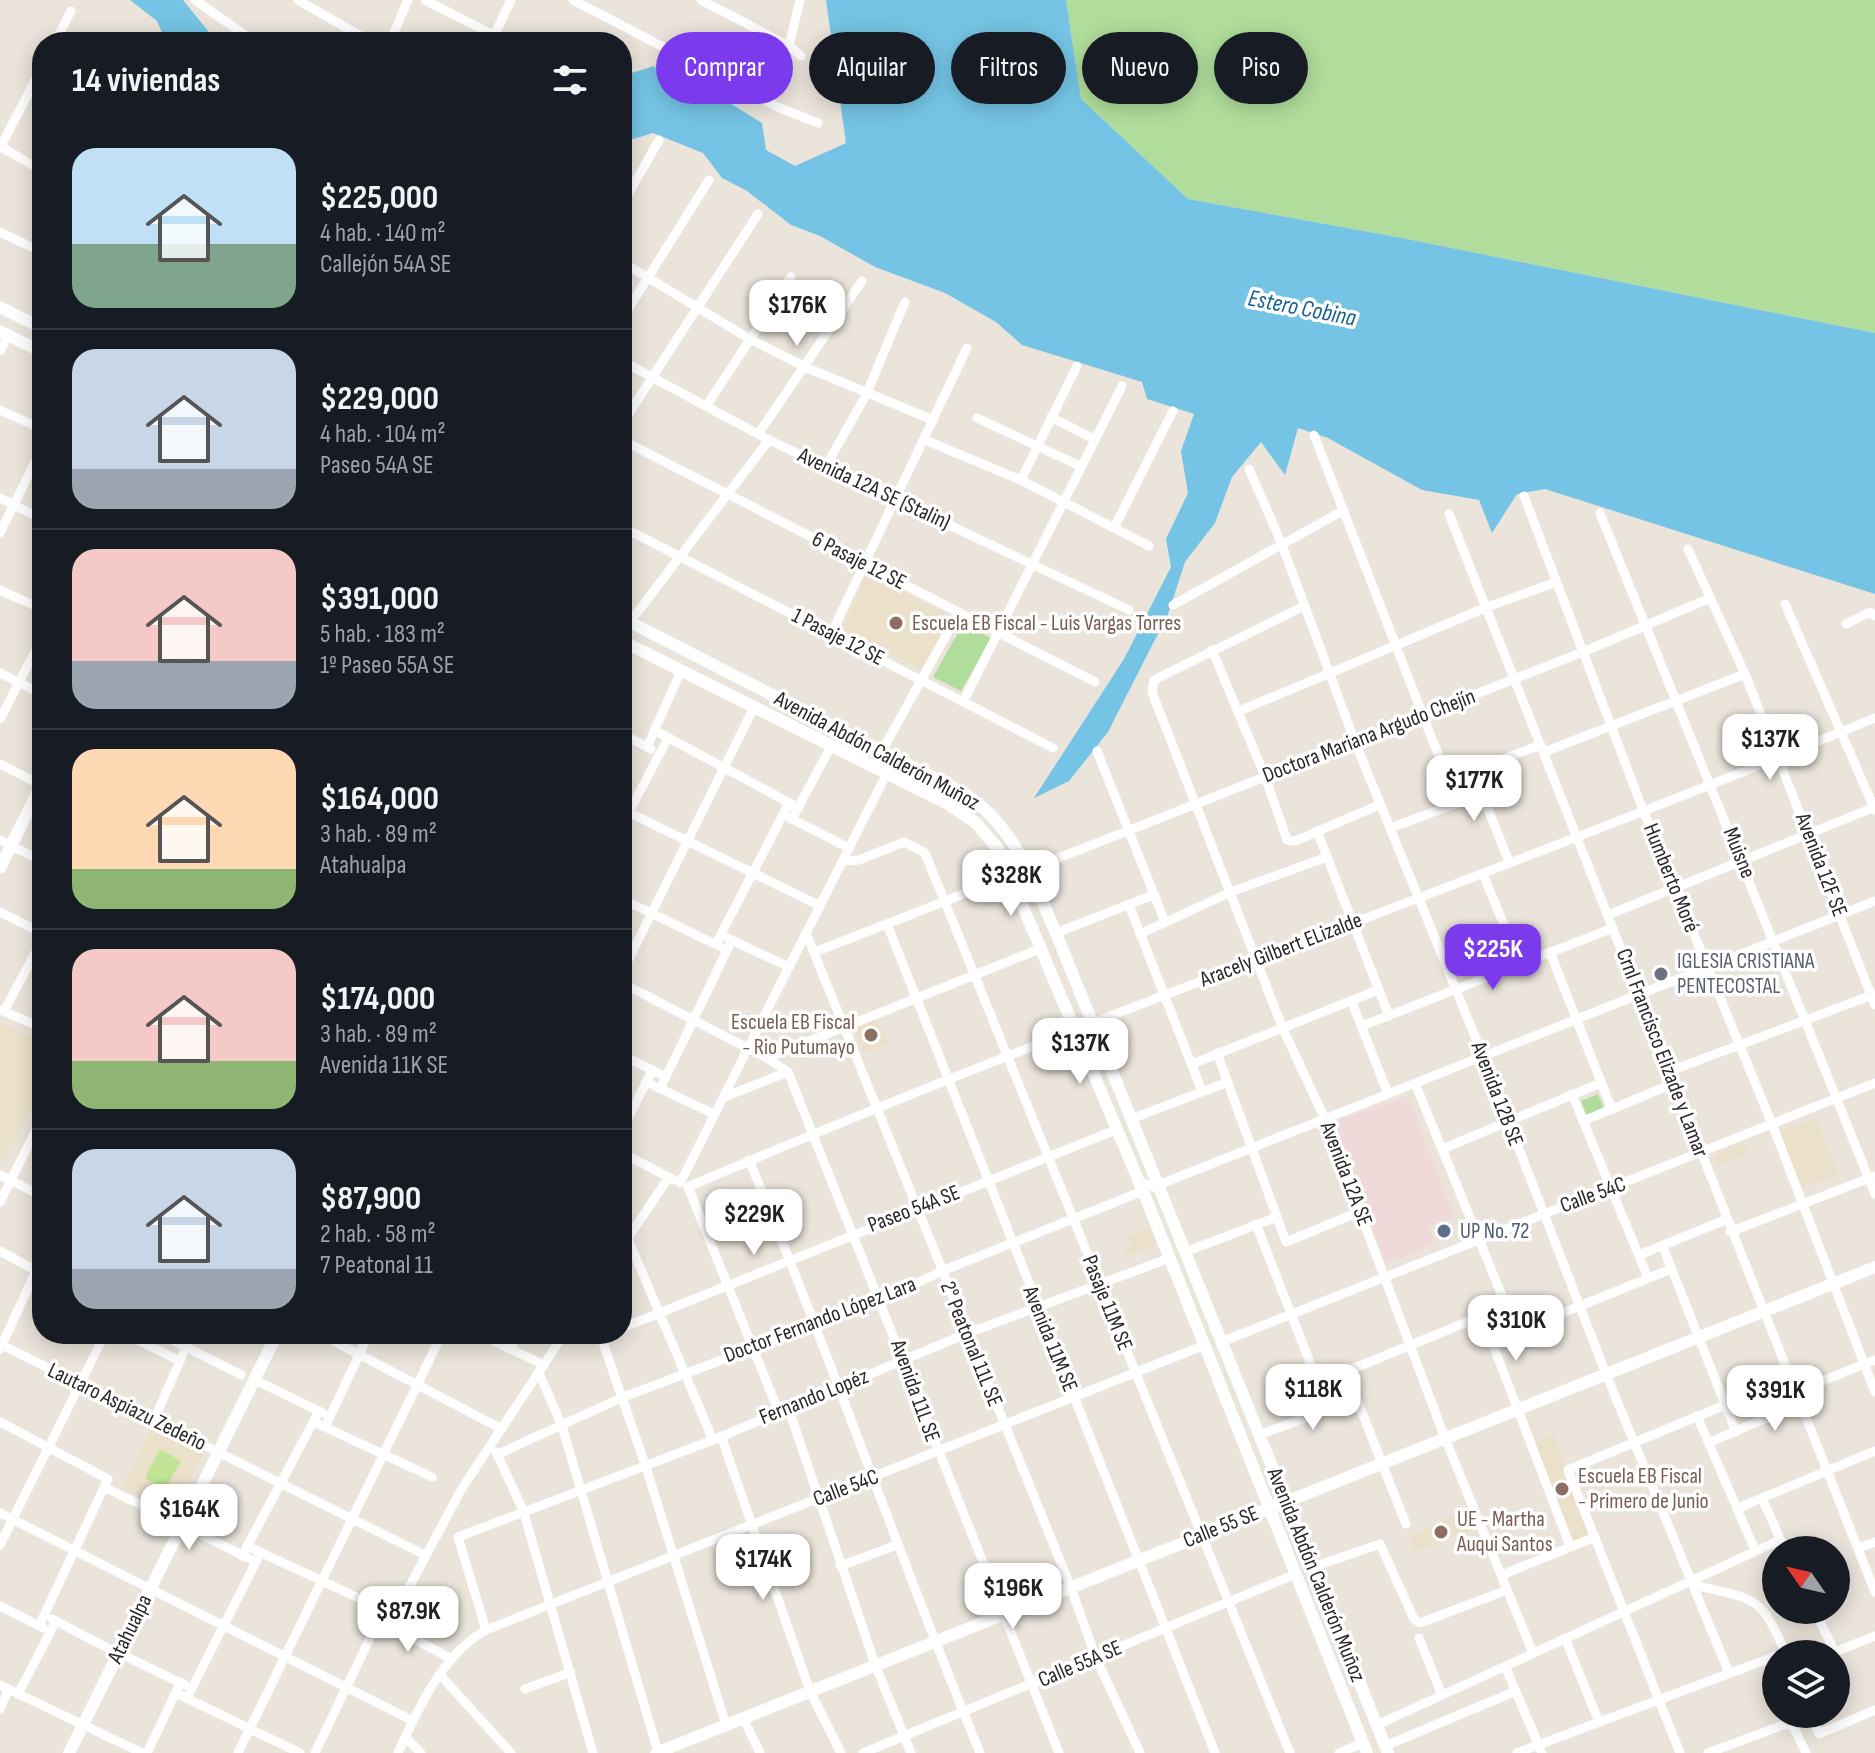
<!DOCTYPE html>
<html lang="es">
<meta charset="utf-8">
<style>
:root{--surface:#171b24;--page:#20242c;--text:#f1f3f6;--muted:#9ea1a6;--line:#363941;--accent:#7c3aed}
body{margin:0;font-family:"Sofia Sans Condensed",sans-serif;background:var(--page);color:var(--text);height:100vh;display:flex;flex-direction:column;font-size:30px;white-space:nowrap}
*{box-sizing:border-box;margin:0}
p{font-size:26px;color:var(--muted)}
.icon{flex:none;width:44px;height:44px;fill:none;stroke:currentColor;stroke-width:2;stroke-linecap:round;stroke-linejoin:round}
.map{position:relative;flex:1;overflow:hidden}
.drawer{position:absolute;left:32px;top:32px;width:600px;height:1312px;display:flex;flex-direction:column;background:var(--surface);border-radius:32px;box-shadow:0 4px 20px #0003}
.drawer>*{flex:none}
.guide{position:absolute;left:656px;top:32px;width:760px;height:72px;display:flex;gap:16px}
.needle{width:52px;rotate:304deg}
.buttons{position:absolute;left:1762px;top:1536px;display:grid;gap:16px}
.buttons a{display:grid;place-items:center;width:88px;height:88px;border-radius:50%;background:var(--surface);box-shadow:0 4px 20px #0003;font-size:40px}
.price{position:absolute;translate:-50% -68px;padding:0 18px;border-radius:16px;background:#fff;color:#222;font-size:26px;line-height:52px;filter:drop-shadow(0 2px 4px #0008)}
.price::after{content:'';position:absolute;left:50%;top:48px;width:24px;height:18px;margin-left:-12px;background:inherit;clip-path:polygon(0 0,100% 0,50% 100%)}
.price.current{background:var(--accent);color:#fff}
ul{padding:0;list-style:none}
li{display:flex;align-items:center;gap:24px;height:200px;padding:0 40px}
li+li{border-top:2px solid var(--line)}
li span{display:grid;place-items:center;flex:none;width:224px;height:160px;border-radius:24px;color:#555}
li>.icon{margin-inline-start:auto}
span .icon{width:96px;height:96px;fill:#fffc;stroke-width:1}
li b{font-size:34px}
h2{display:flex;justify-content:space-between;align-items:center;height:96px;padding:0 40px;font-size:34px}
.chip{padding:0 28px;border-radius:36px;background:var(--surface);box-shadow:0 4px 20px #0003;font-size:28px;line-height:72px}
.chip.current{background:var(--accent);color:#fff}
.map>svg:first-child{display:block}
.education{fill:#ebe1cb}
.medical{fill:#f0d9d9}
.green{fill:#b0dd9b}
.pitch{fill:#c1e497}
.water{fill:#75c4e5}
.lines{fill:none;stroke-linecap:round;stroke-linejoin:round}
.street{stroke:#fff;stroke-width:9}
.secondary{stroke:#fff;stroke-width:12}
.education-dot{fill:#8d6e63;stroke:#fff;stroke-width:3}
.worship-dot{fill:#6b7280;stroke:#fff;stroke-width:3}
.service-dot{fill:#5c6f8a;stroke:#fff;stroke-width:3}
.labels{text-anchor:middle;dominant-baseline:central;stroke-width:7;stroke-linejoin:round;paint-order:stroke}
.street-label{font-size:22px;fill:#282828;stroke:#fff}
.education-label{font-size:22px;fill:#785e54;stroke:#fff;text-anchor:start}
.worship-label{font-size:22px;fill:#5b616d;stroke:#fff;text-anchor:start}
.service-label{font-size:22px;fill:#4e5e75;stroke:#fff;text-anchor:start}
.water-label{font-size:24px;font-style:italic;fill:#17628e;stroke:#fff}
</style>
<div class="map">
<svg width="1875" height="1753" viewBox="0 0 1875 1753">
<rect width="100%" height="100%" fill="#eae4db"/>
<g class="education">
<polygon points="867,572 951,617 921,669 842,629"/>
<polygon points="876,1017 888,1044 863,1053 854,1027"/>
<polygon points="0,1022 42,1042 42,1087 3,1163 0,1161"/>
<polygon points="1816,1118 1839,1174 1802,1189 1779,1131"/>
<polygon points="1746,1143 1749,1154 1717,1166 1713,1156"/>
<polygon points="1149,1229 1156,1245 1127,1256 1124,1249 1131,1246 1127,1236"/>
<polygon points="152,1429 203,1455 170,1513 122,1487"/>
<polygon points="1554,1435 1590,1535 1570,1542 1533,1443"/>
<polygon points="1467,1510 1474,1529 1415,1552 1409,1536"/>
</g>
<polygon class="medical" points="1408,1096 1454,1217 1429,1227 1434,1244 1386,1264 1333,1122"/>
<g class="green">
<polygon points="1066,0 1875,0 1875,333 1397,237 1188,199 1081,99"/>
<polygon points="963,624 991,638 961,691 933,677"/>
<polygon points="1598,1094 1604,1109 1587,1116 1581,1101"/>
</g>
<polygon class="pitch" points="160,1449 181,1461 165,1489 145,1478"/>
<g class="water">
<polygon points="130,0 183,0 217,42 166,42 157,21"/>
<polygon points="826,0 1066,0 1081,99 1188,199 1397,237 1875,333 1875,594 1545,489 1517,494 1492,533 1479,500 1422,490 1328,438 1298,428 1285,475 1261,442 1232,477 1215,523 1185,562 1168,614 1108,732 1069,781 1034,798 1124,659 1171,567 1166,539 1188,493 1181,451 1194,414 1147,399 1142,382 1022,345 996,322 945,293 875,267 820,236 791,225 747,191 722,178 703,153 653,133 630,140 622,129 622,76 654,66 673,89 728,102 762,123 766,150 795,166 846,143"/>
</g>
<g class="lines">
<g class="street">
<polyline points="195,0 255,42"/>
<polyline points="298,0 371,42"/>
<polyline points="425,0 507,42"/>
<polyline points="573,0 780,108 818,123"/>
<polyline points="701,0 789,46 801,56"/>
<polyline points="55,42 71,11"/>
<polyline points="390,42 408,0"/>
<polyline points="491,42 511,0"/>
<polyline points="789,46 800,0"/>
<polyline points="0,146 42,171"/>
<polyline points="0,148 42,67"/>
<polyline points="622,205 659,140"/>
<polyline points="0,232 42,252"/>
<polyline points="622,262 748,338 805,367 933,420"/>
<polyline points="622,319 709,180"/>
<polyline points="0,351 8,335"/>
<polyline points="622,361 769,440 1129,610"/>
<polyline points="707,405 791,277"/>
<polyline points="0,410 42,429"/>
<polyline points="1051,417 1094,439"/>
<polyline points="977,418 1080,466"/>
<polyline points="622,424 758,214"/>
<polyline points="759,433 862,281"/>
<polyline points="1314,435 1457,803"/>
<polyline points="622,440 1095,682"/>
<polyline points="925,440 1021,480 1149,546"/>
<polyline points="826,466 866,395 905,302"/>
<polyline points="1249,469 1281,542 1355,742 1483,1056 1606,1374 1729,1673"/>
<polyline points="1021,480 1077,366"/>
<polyline points="1524,496 1643,810 1772,1124 1875,1392"/>
<polyline points="0,498 42,519"/>
<polyline points="1600,513 1875,1194"/>
<polyline points="1449,514 1875,1592"/>
<polyline points="622,527 1053,748"/>
<polyline points="1114,528 1173,411"/>
<polyline points="0,533 42,448"/>
<polyline points="1688,549 1745,674 1875,1005"/>
<polyline points="0,590 42,609"/>
<polyline points="1785,604 1875,810"/>
<polyline points="1173,605 1344,510"/>
<polyline points="1304,606 1154,680 1152,692 1283,1029 1325,1119 1445,1438 1533,1653"/>
<polyline points="630,622 769,440"/>
<polyline points="1846,624 1870,612 1875,616"/>
<polyline points="831,634 967,348"/>
<polyline points="1212,650 1265,776 1287,840 1295,841 1379,805"/>
<polyline points="0,673 42,694"/>
<polyline points="963,702 1122,386"/>
<polyline points="1239,711 1485,608 1556,582"/>
<polyline points="0,719 42,638"/>
<polyline points="654,730 799,808"/>
<polyline points="622,734 651,749"/>
<polyline points="647,747 681,671"/>
<polyline points="882,751 959,612"/>
<polyline points="1097,751 1165,922"/>
<polyline points="1544,752 1745,674"/>
<polyline points="0,764 41,785"/>
<polyline points="1473,771 1509,862"/>
<polyline points="1447,779 1541,745"/>
<polyline points="622,809 820,906"/>
<polyline points="790,818 849,848"/>
<polyline points="792,819 831,746"/>
<polyline points="622,825 668,738"/>
<polyline points="1390,828 1480,795"/>
<polyline points="1317,831 1389,1016"/>
<polyline points="0,840 42,861"/>
<polyline points="843,861 859,860 904,842 925,853 1290,1753"/>
<polyline points="1028,870 1583,652 1708,599"/>
<polyline points="1483,874 1520,964"/>
<polyline points="622,899 721,947"/>
<polyline points="1129,905 1202,1091"/>
<polyline points="0,912 42,933"/>
<polyline points="1608,915 1875,807"/>
<polyline points="887,924 1215,1753"/>
<polyline points="806,933 1071,1588 1096,1658 1140,1753"/>
<polyline points="1056,933 1153,895"/>
<polyline points="1140,934 1231,892 1327,857"/>
<polyline points="727,938 789,967"/>
<polyline points="716,944 789,803"/>
<polyline points="815,952 1012,875"/>
<polyline points="1550,952 1612,1110"/>
<polyline points="622,973 754,707"/>
<polyline points="622,983 767,1058 788,1072 1059,1753"/>
<polyline points="1351,1000 1388,1094"/>
<polyline points="1,1010 42,1028"/>
<polyline points="4,1011 42,940"/>
<polyline points="1362,1026 1613,928"/>
<polyline points="1217,1053 1286,1242 1361,1211"/>
<polyline points="622,1055 666,1077"/>
<polyline points="767,1058 1042,948"/>
<polyline points="1192,1064 1378,990"/>
<polyline points="1670,1071 1875,994"/>
<polyline points="646,1082 714,1114"/>
<polyline points="1415,1083 1516,1330"/>
<polyline points="660,1089 732,940"/>
<polyline points="1572,1094 1648,1278"/>
<polyline points="724,1097 788,1072"/>
<polyline points="1131,1119 1228,1082"/>
<polyline points="1583,1121 1675,1083"/>
<polyline points="622,1131 652,1070"/>
<polyline points="1442,1149 1601,1083"/>
<polyline points="622,1153 674,1180"/>
<path d="M749 1160C831 1356 899 1557 980 1753"/>
<polyline points="0,1175 42,1196"/>
<polyline points="1139,1181 1153,1187 1875,901"/>
<polyline points="680,1183 887,773"/>
<path d="M688 1187C1079 1019 1482 881 1875 718"/>
<polyline points="688,1187 778,1410"/>
<polyline points="0,1202 42,1118"/>
<polyline points="1256,1224 1318,1383 1506,1306"/>
<polyline points="1730,1232 1875,1176"/>
<polyline points="622,1237 628,1239 713,1440"/>
<polyline points="622,1247 669,1177"/>
<polyline points="1663,1247 1736,1432"/>
<polyline points="0,1251 42,1274"/>
<polyline points="1185,1252 1277,1217"/>
<polyline points="1639,1255 1725,1220"/>
<polyline points="29,1286 42,1292"/>
<polyline points="1482,1316 1570,1546"/>
<polyline points="622,1328 1118,1129"/>
<polyline points="125,1334 180,1361"/>
<polyline points="320,1334 502,1429"/>
<polyline points="479,1334 544,1365"/>
<polyline points="600,1334 646,1467 726,1725"/>
<polyline points="174,1341 241,1375"/>
<polyline points="1221,1342 1875,1083"/>
<polyline points="1491,1342 1671,1269"/>
<polyline points="0,1344 425,1555"/>
<polyline points="0,1349 36,1271"/>
<polyline points="510,1349 518,1334"/>
<polyline points="1346,1372 1406,1524"/>
<polyline points="539,1373 562,1426 658,1752"/>
<polyline points="259,1382 323,1413"/>
<polyline points="1795,1392 1875,1360"/>
<polyline points="788,1407 875,1664 911,1753"/>
<polyline points="1697,1416 1755,1550"/>
<polyline points="154,1420 186,1347"/>
<polyline points="0,1422 108,1479 39,1626"/>
<polyline points="314,1422 432,1477"/>
<polyline points="325,1427 369,1334"/>
<polyline points="1259,1435 1356,1399"/>
<polyline points="721,1436 810,1691 841,1753"/>
<polyline points="1710,1442 1800,1404"/>
<polyline points="496,1452 523,1510 593,1753"/>
<polyline points="498,1454 621,1398 881,1300 942,1271 1143,1191"/>
<polyline points="106,1488 172,1520"/>
<polyline points="1762,1498 1785,1550"/>
<polyline points="1738,1508 1875,1451"/>
<polyline points="0,1513 413,1721"/>
<polyline points="192,1530 256,1562"/>
<polyline points="0,1545 105,1334"/>
<polyline points="247,1546 395,1615"/>
<polyline points="1858,1548 1875,1542"/>
<polyline points="242,1556 319,1411"/>
<polyline points="840,1566 897,1545"/>
<polyline points="1313,1567 1380,1544 1414,1619 1420,1623 1507,1590"/>
<polyline points="1502,1575 1595,1537"/>
<path d="M1694 1585C1756 1600 1760 1594 1786 1654"/>
<polyline points="0,1606 43,1628"/>
<polyline points="1814,1610 1835,1652"/>
<polyline points="52,1619 106,1647"/>
<polyline points="386,1624 452,1659"/>
<polyline points="389,1625 461,1490 564,1334"/>
<polyline points="486,1630 458,1537 713,1440 968,1333 1170,1258"/>
<polyline points="1419,1638 1442,1695"/>
<polyline points="1565,1638 1599,1722"/>
<polyline points="1830,1654 1875,1636"/>
<polyline points="125,1656 185,1685"/>
<polyline points="1505,1666 1542,1753"/>
<polyline points="441,1676 511,1753"/>
<polyline points="0,1685 142,1753"/>
<polyline points="525,1689 571,1672"/>
<polyline points="176,1693 300,1753"/>
<polyline points="18,1694 56,1621"/>
<polyline points="187,1698 261,1552"/>
<polyline points="0,1709 9,1689"/>
<polyline points="1811,1714 1819,1734 1875,1710"/>
<polyline points="743,1718 760,1753"/>
<polyline points="1377,1725 1780,1540"/>
<polyline points="405,1737 421,1753"/>
<polyline points="1385,1746 1516,1691"/>
<polyline points="147,1753 181,1682"/>
<polyline points="238,1753 442,1334"/>
<polyline points="315,1753 384,1609"/>
<path d="M398 1753C417 1710 443 1654 486 1630L1205 1345"/>
<polyline points="863,1753 1296,1574"/>
<polyline points="1339,1753 1363,1743"/>
<polyline points="1517,1753 1776,1656"/>
<polyline points="1680,1753 1568,1470 1725,1405"/>
<polyline points="1708,1753 1786,1724 1793,1726 1806,1753"/>
</g>
<g class="secondary">
<polyline points="0,307 42,328"/>
<polyline points="0,331 42,352"/>
<path d="M622 618 960 791C1014 823 1032 879 1056 933L1388 1753"/>
<polyline points="622,641 948,804 976,823 999,850 1143,1191 1367,1753"/>
<polyline points="0,868 42,783"/>
<polyline points="69,1753 277,1334"/>
<polyline points="656,1753 1875,1267"/>
</g>
</g>
<g class="education-dot">
<circle cx="896" cy="623" r="8"/>
<circle cx="871" cy="1035" r="8"/>
<circle cx="1562" cy="1489" r="8"/>
<circle cx="1441" cy="1532" r="8"/>
</g>
<circle class="worship-dot" cx="1661" cy="974" r="8"/>
<circle class="service-dot" cx="1444" cy="1231" r="8"/>
<g class="labels">
<g class="street-label">
<text transform="translate(874 489) rotate(25)">Avenida 12A SE (Stalin)</text>
<text transform="translate(859 561) rotate(27)">6 Pasaje 12 SE</text>
<text transform="translate(838 637) rotate(27)">1 Pasaje 12 SE</text>
<text transform="translate(1369 736) rotate(-21)">Doctora Mariana Argudo Chejín</text>
<text transform="translate(877 751) rotate(28)">Avenida Abdón Calderón Muñoz</text>
<text transform="translate(1739 853) rotate(68)">Muisne</text>
<text transform="translate(1821 865) rotate(69)">Avenida 12F SE</text>
<text transform="translate(1671 878) rotate(68)">Humberto Moré</text>
<text transform="translate(1281 950) rotate(-21)">Aracely Gilbert ELizalde</text>
<text transform="translate(1662 1053) rotate(69)">Crnl Francisco Elizade y Lamar</text>
<text transform="translate(1497 1094) rotate(69)">Avenida 12B SE</text>
<text transform="translate(1346 1174) rotate(69)">Avenida 12A SE</text>
<text transform="translate(1593 1195) rotate(-20)">Calle 54C</text>
<text transform="translate(914 1209) rotate(-21)">Paseo 54A SE</text>
<text transform="translate(1107 1303) rotate(68)">Pasaje 11M SE</text>
<text transform="translate(820 1320) rotate(-21)">Doctor Fernando López Lara</text>
<text transform="translate(1050 1339) rotate(68)">Avenida 11M SE</text>
<text transform="translate(971 1344) rotate(68)">2° Peatonal 11L SE</text>
<text transform="translate(915 1391) rotate(70)">Avenida 11L SE</text>
<text transform="translate(814 1397) rotate(-22)">Fernando Lopéz</text>
<text transform="translate(127 1407) rotate(26)">Lautaro Aspiazu Zedeño</text>
<text transform="translate(846 1488) rotate(-21)">Calle 54C</text>
<text transform="translate(1221 1527) rotate(-22)">Calle 55 SE</text>
<text transform="translate(1316 1575) rotate(68)">Avenida Abdón Calderón Muñoz</text>
<text transform="translate(130 1629) rotate(-64)">Atahualpa</text>
<text transform="translate(1080 1664) rotate(-23)">Calle 55A SE</text>
</g>
<g class="education-label">
<text x="912" y="623">Escuela EB Fiscal - Luis Vargas Torres</text>
<text x="855" y="1022" text-anchor="end">Escuela EB Fiscal<tspan x="855" dy="25">- Rio Putumayo</tspan></text>
<text x="1578" y="1476">Escuela EB Fiscal<tspan x="1578" dy="25">- Primero de Junio</tspan></text>
<text x="1457" y="1519">UE - Martha<tspan x="1457" dy="25">Auqui Santos</tspan></text>
</g>
<g class="worship-label">
<text x="1677" y="961">IGLESIA CRISTIANA<tspan x="1677" dy="25">PENTECOSTAL</tspan></text>
</g>
<g class="service-label">
<text x="1460" y="1231">UP No. 72</text>
</g>
<g class="water-label">
<text transform="translate(1302 308) rotate(11)">Estero Cobina</text>
</g>
</g>
</svg>
<div class="buttons">
<a><svg class="needle" viewBox="-14 -14 28 28"><path d="M0-13l5 13h-10z" fill="#e53935"/><path d="M0 13l5-13h-10z" fill="#9ea1a6"/></svg></a>
<a><svg class="icon" aria-label="layers" viewBox="0 0 24 24"><path d="M12 4l9 5-9 5-9-5zM3 14l9 5 9-5"/></svg></a>
</div>
<b class="price" style="left:797px;top:348px">$176K</b>
<b class="price" style="left:1770px;top:782px">$137K</b>
<b class="price" style="left:1474px;top:823px">$177K</b>
<b class="price" style="left:1011px;top:918px">$328K</b>
<b class="price current" style="left:1493px;top:992px">$225K</b>
<b class="price" style="left:1080px;top:1086px">$137K</b>
<b class="price" style="left:754px;top:1257px">$229K</b>
<b class="price" style="left:1516px;top:1363px">$310K</b>
<b class="price" style="left:1313px;top:1432px">$118K</b>
<b class="price" style="left:1775px;top:1433px">$391K</b>
<b class="price" style="left:189px;top:1552px">$164K</b>
<b class="price" style="left:763px;top:1602px">$174K</b>
<b class="price" style="left:1013px;top:1631px">$196K</b>
<b class="price" style="left:408px;top:1654px">$87.9K</b>
<div class="guide">
<a class="chip current">Comprar</a>
<a class="chip">Alquilar</a>
<a class="chip">Filtros</a>
<a class="chip">Nuevo</a>
<a class="chip">Piso</a>
</div>
<section class="drawer">
<h2>14 viviendas<svg class="icon" aria-label="filters" viewBox="0 0 24 24"><path d="M4 7h16M4 17h16"/><circle cx="9" cy="7" r="2"/><circle cx="15" cy="17" r="2"/></svg></h2>
<ul>
<li><span style="background:linear-gradient(#bfe0f5 60%,#7fa58c 0)"><svg class="icon" aria-label="home" viewBox="0 0 24 24"><path d="M3 11l9-7 9 7M6 9v11h12V9"/></svg></span><div><b>$225,000</b><p>4 hab. · 140 m²</p><p>Callejón 54A SE</p></div></li>
<li><span style="background:linear-gradient(#c9d6e8 75%,#9aa5b1 0)"><svg class="icon" aria-label="home" viewBox="0 0 24 24"><path d="M3 11l9-7 9 7M6 9v11h12V9"/></svg></span><div><b>$229,000</b><p>4 hab. · 104 m²</p><p>Paseo 54A SE</p></div></li>
<li><span style="background:linear-gradient(#f6c9c9 70%,#9aa5b1 0)"><svg class="icon" aria-label="home" viewBox="0 0 24 24"><path d="M3 11l9-7 9 7M6 9v11h12V9"/></svg></span><div><b>$391,000</b><p>5 hab. · 183 m²</p><p>1º Paseo 55A SE</p></div></li>
<li><span style="background:linear-gradient(#ffd9b3 75%,#8fb573 0)"><svg class="icon" aria-label="home" viewBox="0 0 24 24"><path d="M3 11l9-7 9 7M6 9v11h12V9"/></svg></span><div><b>$164,000</b><p>3 hab. · 89 m²</p><p>Atahualpa</p></div></li>
<li><span style="background:linear-gradient(#f6c9c9 70%,#8fb573 0)"><svg class="icon" aria-label="home" viewBox="0 0 24 24"><path d="M3 11l9-7 9 7M6 9v11h12V9"/></svg></span><div><b>$174,000</b><p>3 hab. · 89 m²</p><p>Avenida 11K SE</p></div></li>
<li><span style="background:linear-gradient(#c9d6e8 75%,#9aa5b1 0)"><svg class="icon" aria-label="home" viewBox="0 0 24 24"><path d="M3 11l9-7 9 7M6 9v11h12V9"/></svg></span><div><b>$87,900</b><p>2 hab. · 58 m²</p><p>7 Peatonal 11</p></div></li>
</ul>
</section>
</div>
